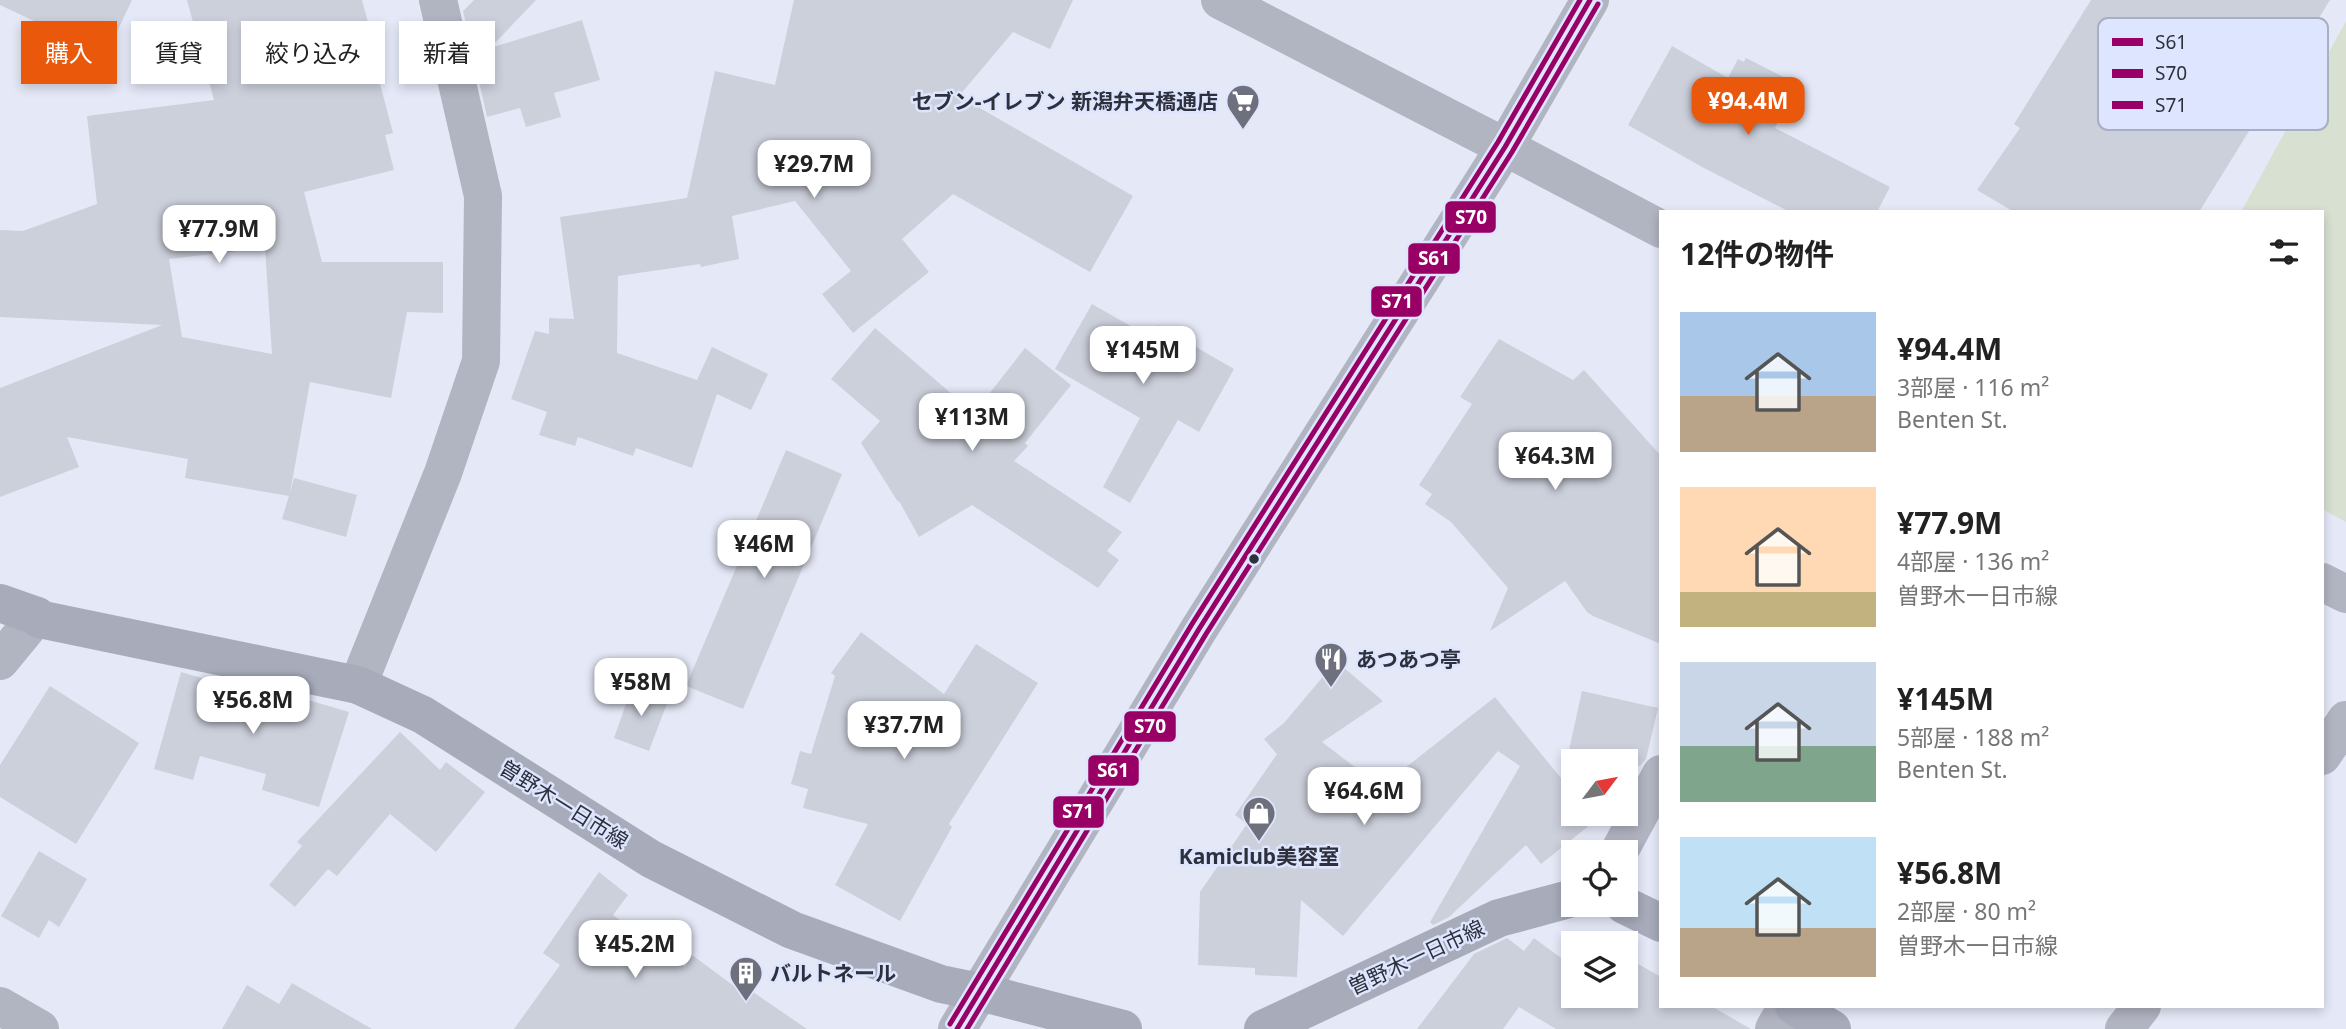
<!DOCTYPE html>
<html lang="ja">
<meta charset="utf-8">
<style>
:root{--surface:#fff;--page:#f6f6f6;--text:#222;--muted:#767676;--accent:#ea580c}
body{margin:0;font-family:"Noto Sans","Noto Sans JP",sans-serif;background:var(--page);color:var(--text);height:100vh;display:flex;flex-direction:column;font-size:26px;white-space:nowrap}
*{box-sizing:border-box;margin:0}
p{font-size:23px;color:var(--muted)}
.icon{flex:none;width:38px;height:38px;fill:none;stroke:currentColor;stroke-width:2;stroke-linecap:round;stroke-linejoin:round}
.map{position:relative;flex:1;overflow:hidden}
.panel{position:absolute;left:1659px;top:210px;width:665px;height:798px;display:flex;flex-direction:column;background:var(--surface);border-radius:0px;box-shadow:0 4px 10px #0003}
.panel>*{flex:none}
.banner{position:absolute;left:21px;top:21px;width:665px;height:63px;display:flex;gap:14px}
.needle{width:46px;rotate:58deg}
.buttons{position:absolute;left:1561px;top:749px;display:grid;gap:14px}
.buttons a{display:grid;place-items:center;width:77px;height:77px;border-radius:0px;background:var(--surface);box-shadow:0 4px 10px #0003;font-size:35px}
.price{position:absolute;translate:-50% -60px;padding:0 16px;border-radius:14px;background:#fff;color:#222;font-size:23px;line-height:46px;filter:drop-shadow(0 2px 4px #0008)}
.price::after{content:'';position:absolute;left:50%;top:42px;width:21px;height:16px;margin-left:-10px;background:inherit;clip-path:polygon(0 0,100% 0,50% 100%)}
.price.active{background:var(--accent);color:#fff}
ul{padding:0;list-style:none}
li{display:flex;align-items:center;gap:21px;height:175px;padding:0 21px}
li span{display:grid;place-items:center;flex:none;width:196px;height:140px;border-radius:0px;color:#555}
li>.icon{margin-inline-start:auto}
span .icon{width:84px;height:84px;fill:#fffc;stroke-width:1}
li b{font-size:30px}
h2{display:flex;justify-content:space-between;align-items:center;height:84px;padding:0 21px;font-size:30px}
.tag{padding:0 24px;border-radius:0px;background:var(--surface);box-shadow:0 4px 10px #0003;font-size:24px;line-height:63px}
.tag.active{background:var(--accent);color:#fff}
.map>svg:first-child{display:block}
.green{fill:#d8e0d2}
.building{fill:#ccd0db;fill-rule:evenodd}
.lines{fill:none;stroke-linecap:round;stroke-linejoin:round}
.minor{stroke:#b1b4c1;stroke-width:38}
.tertiary{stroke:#b1b4c1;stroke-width:38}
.secondary{stroke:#a7abba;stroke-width:38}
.bus-1-casing{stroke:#dde5ff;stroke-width:10}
.bus-2-casing{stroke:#dde5ff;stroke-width:10}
.bus-3-casing{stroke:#dde5ff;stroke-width:10}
.bus-1{stroke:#906;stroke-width:5}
.bus-2{stroke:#906;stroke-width:5}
.bus-3{stroke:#906;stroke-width:5}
.bus-dot{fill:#2e313b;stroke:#dde5ff;stroke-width:2.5}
.labels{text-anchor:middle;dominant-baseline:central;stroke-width:5;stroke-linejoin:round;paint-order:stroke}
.poi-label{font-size:21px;font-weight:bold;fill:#2e313b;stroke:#dde5ff;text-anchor:start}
.street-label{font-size:21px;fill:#2e313b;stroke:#dde5ff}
.key{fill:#dde5ff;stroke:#a8afc4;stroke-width:2}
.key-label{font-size:19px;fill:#2e313b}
.line-badge{stroke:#dde5ff;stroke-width:2.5}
.badge-label{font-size:19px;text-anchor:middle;font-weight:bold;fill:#fff}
</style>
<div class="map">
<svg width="2346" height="1029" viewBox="0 0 2346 1029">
<rect width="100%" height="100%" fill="#e5e9f7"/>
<polygon class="green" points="2346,21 2346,522 2322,509 2322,212 2241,212"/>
<g class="building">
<polygon points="0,0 132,0 106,55 0,5"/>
<path d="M187 0H362L376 52 372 53 393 133 385 135 394 170 304 192 322 262H443V313L407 312 391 398 310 382 290 493 294 478 357 495 346 537 282 519 289 496 185 478 188 459 67 437 79 467 0 497V388L162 325 0 317V230L23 231 97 204 87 116 214 100ZM265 248 272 354 182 337 169 259Z"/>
<polygon points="474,0 536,0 490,48 582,20 600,80 554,93 561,117 526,127 520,108 487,117 463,11"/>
<polygon points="794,0 1073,0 1050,49 1013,32 959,96 1133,196 1090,272 953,194 902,239 929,272 853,333 822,294 851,271 795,201 732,216 739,259 701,267 700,264 618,276 617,353 697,380 712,347 768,374 751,410 717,394 692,468 636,448 633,456 578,437 575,446 539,435 547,412 511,399 535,331 549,334 549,318 574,319 560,217 687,198 715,71 775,85"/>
<polygon points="2091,0 2330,0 2199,212 2014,212 1977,190 2020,128 2014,124"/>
<polygon points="1672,46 1728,78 1738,59 1744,62 1746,58 1797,84 1775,128 1890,187 1877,212 1790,212 1702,167 1628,125"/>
<polygon points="1092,304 1150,337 1158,325 1234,369 1199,432 1178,420 1130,503 1103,487 1140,418 1055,369"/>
<polygon points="875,328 974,413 1025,348 1071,385 1025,443 1028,446 1014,461 1122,532 1107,551 1119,560 1098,588 972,505 919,537 899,501 898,502 861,443 880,421 831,379"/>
<polygon points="1499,339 1573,380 1584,370 1661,456 1661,644 1593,616 1587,612 1565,581 1490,631 1508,588 1451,522 1425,504 1432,494 1419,485 1472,404 1460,397"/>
<polygon points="786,450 842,474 743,709 686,686"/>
<polygon points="861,632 944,694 976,644 1038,683 949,824 952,827 900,921 835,885 868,824 803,808 808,789 791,784 800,751 811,754 835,676 831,673"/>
<polygon points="1336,661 1383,701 1322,742 1381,787 1495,697 1573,793 1573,814 1590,814 1595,821 1541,864 1526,845 1449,917 1433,925 1430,922 1520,766 1498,751 1343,936 1301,900 1297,977 1255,975 1255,968 1198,965 1200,892 1247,824 1235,815 1277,754 1264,739 1284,723"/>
<polygon points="181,672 260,695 262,688 271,689 349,712 319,807 262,790 266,774 200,756 193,780 154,769"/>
<polygon points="633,684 669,698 649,751 614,738"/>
<polygon points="50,686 139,743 76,844 0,797 0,765"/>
<polygon points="1582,691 1658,708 1646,759 1640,766 1569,750"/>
<polygon points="400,732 440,770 446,762 485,792 436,852 390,814 337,876 328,869 295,907 269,885 302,846 297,842"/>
<polygon points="39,851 87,879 59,927 49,920 39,938 1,916"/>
<polygon points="599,872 628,895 613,915 685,967 692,955 734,986 737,981 807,1029 514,1029 560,965 543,953"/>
<polygon points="1585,934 1602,943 1580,943"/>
<polygon points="1507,938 1524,951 1534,938 1568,963 1573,955 1573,996 1626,996 1626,957 1661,977 1661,1006 1711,1006 1751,1029 1556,1029 1519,1007 1503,1029 1417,1029 1474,954"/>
<polygon points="292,983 372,1029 222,1029 247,985 279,1004"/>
</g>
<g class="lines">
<g class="minor">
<polyline points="1220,0 1505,147"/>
<polyline points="0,661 37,616"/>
<polyline points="358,685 443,473 481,361 483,196 438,0"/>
<polyline points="2322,756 2346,720"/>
<polyline points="1619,852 1661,774"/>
<polyline points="1774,1029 1787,1006"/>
<polyline points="2124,1029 2142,1006"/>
</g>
<g class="tertiary">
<polyline points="1505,147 1661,229"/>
<polyline points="2322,582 2346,594"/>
<polyline points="0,1006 40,1029"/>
<polyline points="957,1029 1199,629 1505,147 1590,0"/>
</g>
<g class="secondary">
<polyline points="0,603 37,616 39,619 358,685 423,715 651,859 792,930 941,984 980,992 1123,1029"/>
<polyline points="1624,905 1661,923"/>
<polyline points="1794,1006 1832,1029"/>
<polyline points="1263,1029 1499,918 1573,898"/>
</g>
<defs>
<polyline id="bus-1" points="957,1029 1199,629 1505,147 1590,0"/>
<polyline id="bus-2" points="967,1029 1206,634 1512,152 1598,4"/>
<polyline id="bus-3" points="950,1024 1192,624 1498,142 1580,0"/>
</defs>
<use href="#bus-1" class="bus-1-casing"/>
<use href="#bus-2" class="bus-2-casing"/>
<use href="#bus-3" class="bus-3-casing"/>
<use href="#bus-1" class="bus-1"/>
<use href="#bus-2" class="bus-2"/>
<use href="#bus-3" class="bus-3"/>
</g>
<defs>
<symbol id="supermarket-pin" viewBox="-11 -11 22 30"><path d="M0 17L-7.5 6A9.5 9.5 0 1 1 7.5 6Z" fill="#6e717d" stroke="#dde5ff"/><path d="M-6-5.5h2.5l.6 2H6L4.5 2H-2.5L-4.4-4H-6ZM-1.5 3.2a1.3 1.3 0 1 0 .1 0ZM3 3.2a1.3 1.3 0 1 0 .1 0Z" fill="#fff"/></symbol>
<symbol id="restaurant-pin" viewBox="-11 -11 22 30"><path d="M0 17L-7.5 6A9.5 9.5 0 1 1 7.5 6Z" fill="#6e717d" stroke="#dde5ff"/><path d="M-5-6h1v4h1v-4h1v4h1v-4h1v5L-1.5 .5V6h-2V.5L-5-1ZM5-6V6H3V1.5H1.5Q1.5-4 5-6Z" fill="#fff"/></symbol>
<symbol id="shop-pin" viewBox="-11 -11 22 30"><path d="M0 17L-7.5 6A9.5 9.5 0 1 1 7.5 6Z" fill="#6e717d" stroke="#dde5ff"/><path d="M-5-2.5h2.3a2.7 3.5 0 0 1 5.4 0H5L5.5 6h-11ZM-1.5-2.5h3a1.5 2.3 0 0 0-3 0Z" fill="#fff"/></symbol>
<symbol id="building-pin" viewBox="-11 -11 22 30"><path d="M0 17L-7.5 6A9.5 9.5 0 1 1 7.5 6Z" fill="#6e717d" stroke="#dde5ff"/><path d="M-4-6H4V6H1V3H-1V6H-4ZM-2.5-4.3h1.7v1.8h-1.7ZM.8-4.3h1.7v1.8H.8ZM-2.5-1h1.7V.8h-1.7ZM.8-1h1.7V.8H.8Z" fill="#fff"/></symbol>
</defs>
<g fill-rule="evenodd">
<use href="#supermarket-pin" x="1224" y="82" width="38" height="52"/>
<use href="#restaurant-pin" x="1312" y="640" width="38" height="52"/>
<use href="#shop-pin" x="1240" y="794" width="38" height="52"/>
<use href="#building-pin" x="727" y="954" width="38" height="52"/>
</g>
<circle class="bus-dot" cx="1254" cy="559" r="6"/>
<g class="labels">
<g class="poi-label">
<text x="1218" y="101" text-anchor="end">セブン-イレブン 新潟弁天橋通店</text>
<text x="1356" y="659">あつあつ亭</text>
<text x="1259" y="856" text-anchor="middle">Kamiclub美容室</text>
<text x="770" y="973">バルトネール</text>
</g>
<g class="street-label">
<text transform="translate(564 804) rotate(32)">曽野木一日市線</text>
<text transform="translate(1416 957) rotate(-25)">曽野木一日市線</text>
</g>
</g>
<rect x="2098" y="18" width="230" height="112" rx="10" class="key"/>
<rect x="2112" y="38" width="31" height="8" fill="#906"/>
<rect x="2112" y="69" width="31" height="9" fill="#906"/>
<rect x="2112" y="101" width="31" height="8" fill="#906"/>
<g class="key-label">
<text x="2155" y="49">S61</text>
<text x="2155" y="80">S70</text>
<text x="2155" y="112">S71</text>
</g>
<g class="line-badge">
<rect x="1444" y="200" width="53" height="34" rx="7" fill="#906"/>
<rect x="1407" y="242" width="54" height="33" rx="7" fill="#906"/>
<rect x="1370" y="285" width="53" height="33" rx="7" fill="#906"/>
<rect x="1123" y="710" width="54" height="33" rx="7" fill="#906"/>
<rect x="1087" y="754" width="53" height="33" rx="7" fill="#906"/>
<rect x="1052" y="795" width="53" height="34" rx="7" fill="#906"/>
</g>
<g class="badge-label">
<text x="1471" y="224">S70</text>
<text x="1434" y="265">S61</text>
<text x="1397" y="308">S71</text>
<text x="1150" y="733">S70</text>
<text x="1113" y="777">S61</text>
<text x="1078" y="818">S71</text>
</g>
</svg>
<div class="buttons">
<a><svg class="needle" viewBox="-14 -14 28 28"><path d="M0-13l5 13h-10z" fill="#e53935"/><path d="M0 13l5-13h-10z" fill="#767676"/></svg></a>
<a><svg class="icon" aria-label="locate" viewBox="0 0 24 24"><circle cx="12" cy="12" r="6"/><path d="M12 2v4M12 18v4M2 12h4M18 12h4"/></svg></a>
<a><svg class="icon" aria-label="layers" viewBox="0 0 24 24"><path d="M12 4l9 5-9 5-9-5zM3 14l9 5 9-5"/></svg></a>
</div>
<b class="price active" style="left:1748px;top:137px">¥94.4M</b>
<b class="price" style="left:814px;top:200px">¥29.7M</b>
<b class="price" style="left:219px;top:265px">¥77.9M</b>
<b class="price" style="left:1143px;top:386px">¥145M</b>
<b class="price" style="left:972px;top:453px">¥113M</b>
<b class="price" style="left:1555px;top:492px">¥64.3M</b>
<b class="price" style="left:764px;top:580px">¥46M</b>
<b class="price" style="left:641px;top:718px">¥58M</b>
<b class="price" style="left:253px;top:736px">¥56.8M</b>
<b class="price" style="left:904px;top:761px">¥37.7M</b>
<b class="price" style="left:1364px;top:827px">¥64.6M</b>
<b class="price" style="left:635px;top:980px">¥45.2M</b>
<div class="banner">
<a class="tag active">購入</a>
<a class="tag">賃貸</a>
<a class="tag">絞り込み</a>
<a class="tag">新着</a>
</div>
<section class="panel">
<h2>12件の物件<svg class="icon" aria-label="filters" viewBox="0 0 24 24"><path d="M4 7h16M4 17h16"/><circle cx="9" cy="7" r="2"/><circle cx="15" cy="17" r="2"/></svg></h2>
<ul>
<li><span style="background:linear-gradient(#a9c7e8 60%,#b9a48a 0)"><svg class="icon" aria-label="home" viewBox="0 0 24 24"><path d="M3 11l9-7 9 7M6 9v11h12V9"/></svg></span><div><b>¥94.4M</b><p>3部屋 · 116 m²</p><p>Benten St.</p></div></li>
<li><span style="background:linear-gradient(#ffd9b3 75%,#c2b280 0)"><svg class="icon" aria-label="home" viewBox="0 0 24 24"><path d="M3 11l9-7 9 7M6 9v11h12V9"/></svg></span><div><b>¥77.9M</b><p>4部屋 · 136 m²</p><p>曽野木一日市線</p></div></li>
<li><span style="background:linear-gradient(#c9d6e8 60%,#7fa58c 0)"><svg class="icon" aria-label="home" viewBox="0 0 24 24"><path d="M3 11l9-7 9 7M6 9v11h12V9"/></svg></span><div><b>¥145M</b><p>5部屋 · 188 m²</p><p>Benten St.</p></div></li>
<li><span style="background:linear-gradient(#bfe0f5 65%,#b9a48a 0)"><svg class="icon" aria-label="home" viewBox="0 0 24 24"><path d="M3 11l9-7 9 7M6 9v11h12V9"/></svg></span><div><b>¥56.8M</b><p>2部屋 · 80 m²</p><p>曽野木一日市線</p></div></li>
</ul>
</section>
</div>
